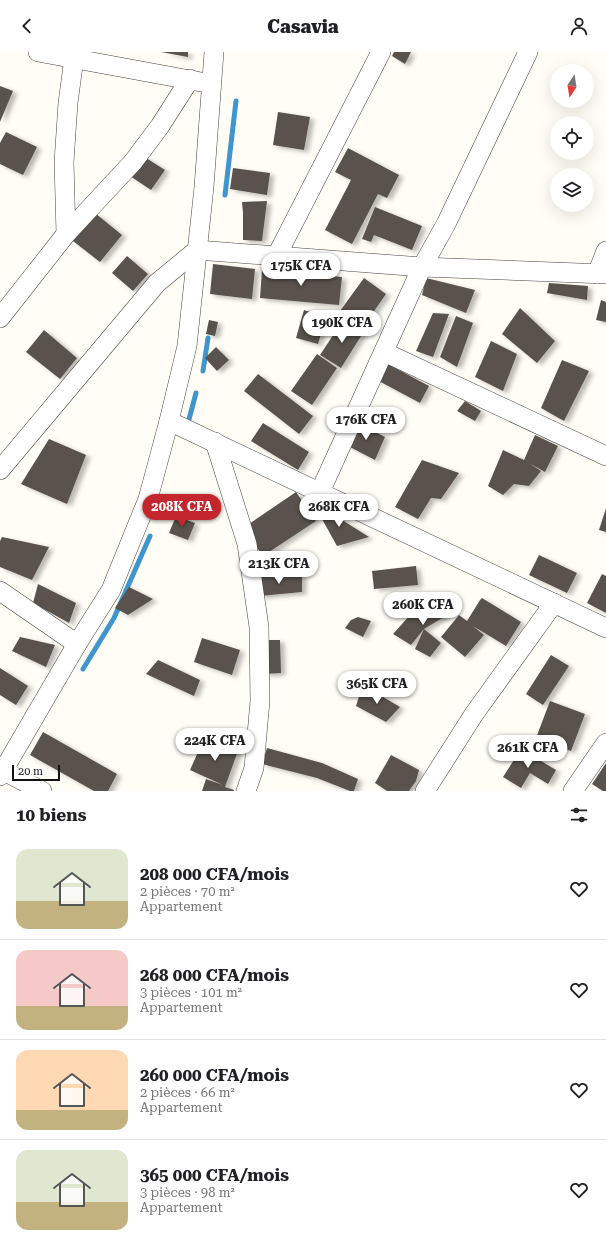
<!DOCTYPE html>
<html lang="fr">
<meta charset="utf-8">
<style>
:root{--surface:#fff;--page:#f6f6f6;--text:#202124;--muted:#757577;--line:#e0e0e0;--accent:#c4262e}
body{margin:0;font-family:"Roboto Serif",serif;background:var(--page);color:var(--text);height:100vh;display:flex;flex-direction:column;font-size:15px;white-space:nowrap}
*{box-sizing:border-box;margin:0}
p{font-size:13px;color:var(--muted)}
.icon{flex:none;width:22px;height:22px;fill:none;stroke:currentColor;stroke-width:2;stroke-linecap:round;stroke-linejoin:round}
.map{position:relative;height:739px;overflow:hidden}
.side{display:flex;flex-direction:column;background:var(--surface);flex:1}
.side>*{flex:none}
.needle{width:26px;rotate:192deg}
.buttons{position:absolute;left:550px;top:12px;display:grid;gap:8px}
.buttons a{display:grid;place-items:center;width:44px;height:44px;border-radius:50%;background:var(--surface);box-shadow:0 4px 16px #0002;font-size:20px}
.scale{position:absolute;left:12px;bottom:10px;width:48px;box-sizing:border-box;padding-left:4px;border:2px solid #111;border-top:0;font-size:11px;line-height:14px;white-space:nowrap;color:#111;-webkit-text-stroke:3px #fff;paint-order:stroke}
.price{position:absolute;translate:-50% -34px;padding:0 9px;border-radius:14px;background:#fff;color:#222;font-size:13px;line-height:26px;filter:drop-shadow(0 1px 2px #0008)}
.price::after{content:'';position:absolute;left:50%;top:24px;width:12px;height:9px;margin-left:-6px;background:inherit;clip-path:polygon(0 0,100% 0,50% 100%)}
.price.active{background:var(--accent);color:#fff}
ul{padding:0;list-style:none}
li{display:flex;align-items:center;gap:12px;height:100px;padding:0 16px}
li+li{border-top:1px solid var(--line)}
li span{display:grid;place-items:center;flex:none;width:112px;height:80px;border-radius:12px;color:#555}
li>.icon{margin-inline-start:auto}
span .icon{width:48px;height:48px;fill:#fffc;stroke-width:1}
li b{font-size:17px}
h2{display:flex;justify-content:space-between;align-items:center;height:48px;padding:0 16px;font-size:17px}
header{display:flex;justify-content:space-between;align-items:center;height:52px;padding:0 16px;background:var(--surface);font-size:18px;font-weight:800}
.map>svg:first-child{display:block}
.lines{fill:none;stroke-linecap:round;stroke-linejoin:round}
.stream{stroke:#3f96cf;stroke-width:5}
.building{fill:#5a524d;filter:url(#shadow)}
.minor-casing{stroke:#444;stroke-width:20}
.minor{stroke:#fff;stroke-width:19}
</style>
<header><svg class="icon" aria-label="back" viewBox="0 0 24 24"><path d="M15 5l-7 7 7 7"/></svg>Casavia<svg class="icon" aria-label="person" viewBox="0 0 24 24"><circle cx="12" cy="8" r="4"/><path d="M4 21q1-7 8-7t8 7"/></svg></header>
<div class="map">
<svg width="606" height="739" viewBox="0 0 606 739">
<defs>
<filter id="shadow"><feDropShadow dx="4.5" dy="2.5" stdDeviation="2" flood-color="#0004"/></filter>
</defs>
<rect width="100%" height="100%" fill="#fffdf5"/>
<g class="lines">
<g class="stream">
<polyline points="225,143 236,49"/>
<polyline points="203,319 208,286"/>
<polyline points="188,371 196,341"/>
<polyline points="83,617 114,566 150,484"/>
</g>
</g>
<g class="building">
<polygon points="161,0 188,0 188,5"/>
<polygon points="394,0 411,0 405,12 392,4"/>
<polygon points="0,34 13,39 0,70"/>
<polygon points="278,60 310,65 304,98 273,93"/>
<polygon points="6,80 37,95 23,123 0,112 0,91"/>
<polygon points="348,96 399,123 387,146 378,142 352,192 325,178 351,128 335,120"/>
<polygon points="143,104 165,118 151,138 130,124"/>
<polygon points="233,116 270,121 267,143 230,137"/>
<polygon points="267,149 262,189 243,188 243,161 242,150"/>
<polygon points="375,155 422,174 412,198 374,183 371,190 362,187"/>
<polygon points="95,161 122,183 100,210 73,189"/>
<polygon points="127,204 148,222 133,239 112,221"/>
<polygon points="213,212 255,217 252,247 210,242"/>
<polygon points="262,218 342,225 339,253 260,246"/>
<polygon points="364,226 386,242 363,275 340,259"/>
<polygon points="426,226 475,238 466,261 422,243"/>
<polygon points="549,231 588,234 587,248 547,241"/>
<polygon points="601,248 606,250 606,270 596,268"/>
<polygon points="520,256 555,289 537,311 502,282"/>
<polygon points="304,258 326,265 318,292 296,286"/>
<polygon points="433,261 449,262 433,305 416,299"/>
<polygon points="456,264 473,271 457,315 440,305"/>
<polygon points="209,268 218,270 215,284 206,282"/>
<polygon points="343,268 363,281 341,316 320,303"/>
<polygon points="44,278 77,306 60,327 26,300"/>
<polygon points="491,289 517,302 503,339 475,325"/>
<polygon points="216,295 229,308 217,319 205,306"/>
<polygon points="317,302 337,316 312,353 291,339"/>
<polygon points="562,308 589,319 564,369 541,356"/>
<polygon points="386,311 429,334 420,351 377,328"/>
<polygon points="258,322 313,364 299,382 244,339"/>
<polygon points="465,349 481,359 475,369 457,359"/>
<polygon points="356,370 385,385 375,408 346,393"/>
<polygon points="263,371 309,400 298,418 251,389"/>
<polygon points="535,383 558,394 545,420 529,411 541,419 529,434 514,432 503,443 488,434 503,398 524,408"/>
<polygon points="49,387 86,403 67,452 21,432"/>
<polygon points="422,408 459,421 441,447 431,446 418,467 395,455"/>
<polygon points="296,440 316,469 263,504 243,476"/>
<polygon points="312,449 369,485 337,494"/>
<polygon points="606,456 606,480 599,478"/>
<polygon points="176,464 195,471 188,488 169,481"/>
<polygon points="2,485 49,495 32,528 0,515 0,489"/>
<polygon points="539,503 577,521 567,541 529,523"/>
<polygon points="416,514 418,533 374,537 372,519"/>
<polygon points="302,521 302,540 260,544 253,526"/>
<polygon points="602,522 606,524 606,561 587,551"/>
<polygon points="38,532 76,551 69,571 33,551"/>
<polygon points="129,535 153,547 128,563 115,556"/>
<polygon points="431,546 450,553 444,565 424,577 441,591 430,605 415,597 424,577 411,593 393,582 411,562"/>
<polygon points="482,546 521,570 506,594 473,574 484,583 465,605 441,585 459,563 467,569 480,548"/>
<polygon points="358,565 371,569 363,585 345,576 351,568"/>
<polygon points="20,585 55,593 46,615 12,599"/>
<polygon points="202,586 240,598 232,623 194,610"/>
<polygon points="264,588 280,588 281,621 265,622"/>
<polygon points="551,603 569,614 543,653 526,642"/>
<polygon points="158,608 200,628 194,644 146,622"/>
<polygon points="0,616 28,634 16,653 0,643"/>
<polygon points="361,638 378,642 400,655 386,670 356,654"/>
<polygon points="550,649 585,662 571,699 536,686"/>
<polygon points="208,678 239,696 225,735 234,738 234,739 202,739 206,727 223,733 190,718"/>
<polygon points="43,680 117,722 108,739 94,739 30,703"/>
<polygon points="267,696 322,711 358,727 354,739 350,739 317,726 262,712"/>
<polygon points="521,697 556,718 548,732 530,721 521,736 503,725"/>
<polygon points="391,703 419,718 416,729 409,739 387,739 375,731"/>
<polygon points="606,711 606,739 603,739 592,732"/>
</g>
<g class="lines">
<defs>
<g id="minor">
<polyline points="38,0 201,30"/>
<polyline points="66,182 64,110 68,51 74,6"/>
<polyline points="276,205 381,0"/>
<polyline points="597,222 606,199"/>
<polyline points="0,266 66,182 133,110 160,74 190,27"/>
<polyline points="384,300 606,404"/>
<polyline points="169,369 606,576"/>
<polyline points="215,390 247,492 259,575 260,649 254,716 246,739"/>
<polyline points="0,418 157,231 197,198 422,215 606,222"/>
<polyline points="320,440 422,215 446,172 528,0"/>
<polyline points="0,539 77,592"/>
<polyline points="4,719 42,739"/>
<polyline points="0,724 77,592 111,538 148,447 169,369 187,294 204,135 214,0"/>
<polyline points="425,739 474,662 554,551"/>
<polyline points="573,739 606,691"/>
</g>
</defs>
<use href="#minor" class="minor-casing"/>
<use href="#minor" class="minor"/>
</g>
</svg>
<div class="buttons">
<a><svg class="needle" viewBox="-14 -14 28 28"><path d="M0-13l5 13h-10z" fill="#e53935"/><path d="M0 13l5-13h-10z" fill="#757577"/></svg></a>
<a><svg class="icon" aria-label="locate" viewBox="0 0 24 24"><circle cx="12" cy="12" r="6"/><path d="M12 2v4M12 18v4M2 12h4M18 12h4"/></svg></a>
<a><svg class="icon" aria-label="layers" viewBox="0 0 24 24"><path d="M12 4l9 5-9 5-9-5zM3 14l9 5 9-5"/></svg></a>
</div>
<div class="scale">20 m</div>
<b class="price" style="left:301px;top:235px">175K CFA</b>
<b class="price" style="left:342px;top:292px">190K CFA</b>
<b class="price" style="left:366px;top:389px">176K CFA</b>
<b class="price active" style="left:182px;top:476px">208K CFA</b>
<b class="price" style="left:339px;top:476px">268K CFA</b>
<b class="price" style="left:279px;top:533px">213K CFA</b>
<b class="price" style="left:423px;top:574px">260K CFA</b>
<b class="price" style="left:377px;top:653px">365K CFA</b>
<b class="price" style="left:215px;top:710px">224K CFA</b>
<b class="price" style="left:528px;top:717px">261K CFA</b>
</div>
<section class="side">
<h2>10 biens<svg class="icon" aria-label="filters" viewBox="0 0 24 24"><path d="M4 7h16M4 17h16"/><circle cx="9" cy="7" r="2"/><circle cx="15" cy="17" r="2"/></svg></h2>
<ul>
<li><span style="background:linear-gradient(#dfe7d0 65%,#c2b280 0)"><svg class="icon" aria-label="home" viewBox="0 0 24 24"><path d="M3 11l9-7 9 7M6 9v11h12V9"/></svg></span><div><b>208 000 CFA/mois</b><p>2 pièces · 70 m²</p><p>Appartement</p></div><svg class="icon" aria-label="heart" viewBox="0 0 24 24"><path d="M12 20l-8-8c-3-5 5-10 8-4 3-6 11-1 8 4z"/></svg></li>
<li><span style="background:linear-gradient(#f6c9c9 70%,#c2b280 0)"><svg class="icon" aria-label="home" viewBox="0 0 24 24"><path d="M3 11l9-7 9 7M6 9v11h12V9"/></svg></span><div><b>268 000 CFA/mois</b><p>3 pièces · 101 m²</p><p>Appartement</p></div><svg class="icon" aria-label="heart" viewBox="0 0 24 24"><path d="M12 20l-8-8c-3-5 5-10 8-4 3-6 11-1 8 4z"/></svg></li>
<li><span style="background:linear-gradient(#ffd9b3 75%,#c2b280 0)"><svg class="icon" aria-label="home" viewBox="0 0 24 24"><path d="M3 11l9-7 9 7M6 9v11h12V9"/></svg></span><div><b>260 000 CFA/mois</b><p>2 pièces · 66 m²</p><p>Appartement</p></div><svg class="icon" aria-label="heart" viewBox="0 0 24 24"><path d="M12 20l-8-8c-3-5 5-10 8-4 3-6 11-1 8 4z"/></svg></li>
<li><span style="background:linear-gradient(#dfe7d0 65%,#c2b280 0)"><svg class="icon" aria-label="home" viewBox="0 0 24 24"><path d="M3 11l9-7 9 7M6 9v11h12V9"/></svg></span><div><b>365 000 CFA/mois</b><p>3 pièces · 98 m²</p><p>Appartement</p></div><svg class="icon" aria-label="heart" viewBox="0 0 24 24"><path d="M12 20l-8-8c-3-5 5-10 8-4 3-6 11-1 8 4z"/></svg></li>
</ul>
</section>
